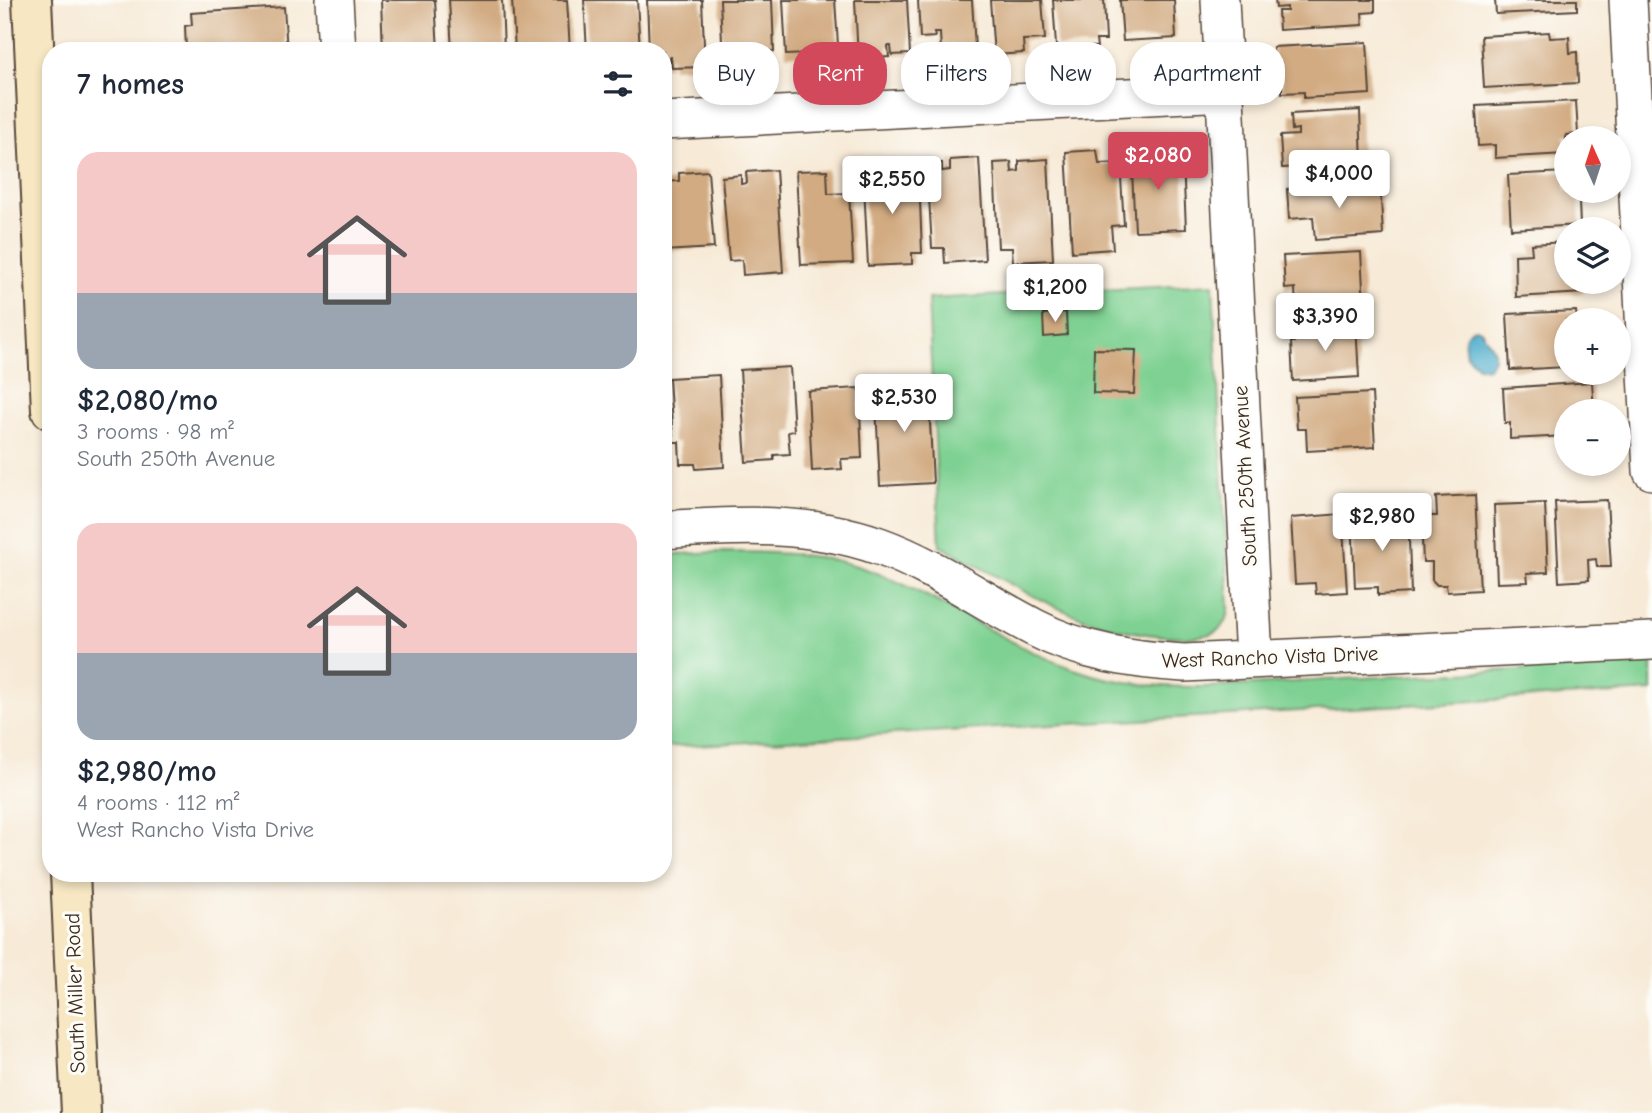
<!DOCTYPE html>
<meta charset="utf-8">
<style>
:root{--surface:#fff;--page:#f6f6f7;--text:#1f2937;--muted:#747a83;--accent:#d1495b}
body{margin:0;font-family:"Comic Neue",sans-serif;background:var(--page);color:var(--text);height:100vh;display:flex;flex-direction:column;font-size:26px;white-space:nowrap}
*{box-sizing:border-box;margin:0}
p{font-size:23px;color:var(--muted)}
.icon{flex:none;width:38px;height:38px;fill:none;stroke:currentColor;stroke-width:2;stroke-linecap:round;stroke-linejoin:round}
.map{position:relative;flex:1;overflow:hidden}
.side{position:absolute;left:42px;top:42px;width:630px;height:840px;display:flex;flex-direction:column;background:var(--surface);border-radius:28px;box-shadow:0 4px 10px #0003}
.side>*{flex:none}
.banner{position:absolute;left:693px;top:42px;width:665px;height:63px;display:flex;gap:14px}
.needle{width:46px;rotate:357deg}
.controls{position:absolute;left:1554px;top:126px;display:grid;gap:14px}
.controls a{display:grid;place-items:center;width:77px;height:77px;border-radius:50%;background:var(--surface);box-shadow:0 4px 10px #0003;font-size:35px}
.price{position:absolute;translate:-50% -60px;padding:0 16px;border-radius:7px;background:#fff;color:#222;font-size:23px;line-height:46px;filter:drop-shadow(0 2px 4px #0008)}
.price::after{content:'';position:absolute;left:50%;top:42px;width:21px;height:16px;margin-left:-10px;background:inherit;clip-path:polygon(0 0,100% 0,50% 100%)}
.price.active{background:var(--accent);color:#fff}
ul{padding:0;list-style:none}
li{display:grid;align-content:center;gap:14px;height:371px;padding:0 35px}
li span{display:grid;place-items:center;height:217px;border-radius:21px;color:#555}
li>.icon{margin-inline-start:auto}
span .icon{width:126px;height:126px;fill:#fffc;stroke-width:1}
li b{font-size:30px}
h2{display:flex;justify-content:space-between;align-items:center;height:84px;padding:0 35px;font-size:30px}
.pill{padding:0 24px;border-radius:28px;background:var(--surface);box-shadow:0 4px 10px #0003;font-size:24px;line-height:63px}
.pill.active{background:var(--accent);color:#fff}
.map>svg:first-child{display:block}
.green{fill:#7fd193;stroke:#5d7e58;stroke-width:2}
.water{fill:#4dadcc;stroke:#446c75;stroke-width:2}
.building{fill:#d2ab82}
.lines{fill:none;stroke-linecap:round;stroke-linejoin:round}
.street-casing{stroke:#57473a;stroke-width:40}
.secondary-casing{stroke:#57473a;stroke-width:42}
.street{stroke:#fff;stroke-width:37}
.secondary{stroke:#f7e8c3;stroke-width:38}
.labels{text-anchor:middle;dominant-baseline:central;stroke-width:6;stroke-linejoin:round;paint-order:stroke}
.street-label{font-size:21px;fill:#3b2a1e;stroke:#fdfcf7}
</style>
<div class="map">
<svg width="1652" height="1113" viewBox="0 0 1652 1113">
<rect width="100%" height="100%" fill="#fdfcf7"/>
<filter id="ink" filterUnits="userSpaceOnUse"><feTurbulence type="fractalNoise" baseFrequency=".0143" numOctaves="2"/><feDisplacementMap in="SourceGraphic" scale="14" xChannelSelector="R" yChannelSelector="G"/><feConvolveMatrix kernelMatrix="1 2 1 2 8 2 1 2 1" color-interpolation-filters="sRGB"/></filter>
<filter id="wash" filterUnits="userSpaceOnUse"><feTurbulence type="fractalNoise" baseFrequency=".00686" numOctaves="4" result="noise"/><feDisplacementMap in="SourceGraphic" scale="28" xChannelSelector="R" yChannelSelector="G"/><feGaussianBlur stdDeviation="1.57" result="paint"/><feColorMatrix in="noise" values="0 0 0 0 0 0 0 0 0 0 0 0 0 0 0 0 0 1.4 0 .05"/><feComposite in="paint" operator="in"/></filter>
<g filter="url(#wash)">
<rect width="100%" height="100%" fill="#f7ead7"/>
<g class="green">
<path d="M1213 284 1229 609C1227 634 1206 637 1185 637 1082 635 1027 590 940 546L928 299Z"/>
<path d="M718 552C771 552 824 552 874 572 955 603 1023 660 1109 679 1179 694 1254 684 1325 680 1434 675 1543 669 1652 663V691L663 747V555Z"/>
</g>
<path class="water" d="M1475 328 1481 330C1487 342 1504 354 1487 368L1478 366 1466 355C1464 344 1462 332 1475 328Z"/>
<g id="blocks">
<g class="building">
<polygon points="381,0 435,0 438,51 383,51"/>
<polygon points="449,0 502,0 504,51 452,51"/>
<polygon points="512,0 567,0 570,51 515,51"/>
<polygon points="584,0 637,0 640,51 587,51"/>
<polygon points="647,0 702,0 705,67 672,68 671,57 669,57 669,67 663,67 663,51 649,51"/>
<polygon points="720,0 772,0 774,51 753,52 753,61 723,62"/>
<polygon points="783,0 835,0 839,60 808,62 807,54 786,55"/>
<polygon points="855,0 907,0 910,54 892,55 891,46 888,46 889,57 858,59"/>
<polygon points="918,0 972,0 975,48 941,50 940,33 934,33 935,37 920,38"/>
<polygon points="990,0 1042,0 1045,39 1023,40 1024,53 994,55"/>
<polygon points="1053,0 1104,0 1106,40 1096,40 1097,47 1056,46"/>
<polygon points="1120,0 1174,0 1176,38 1123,41"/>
<polygon points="1275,0 1375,0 1375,12 1362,13 1363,25 1279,30 1278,11 1287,11 1287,7 1276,8"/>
<polygon points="1495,0 1577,0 1577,10 1496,14"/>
<polygon points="284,7 287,51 186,51 185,26 192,25 191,13"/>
<polygon points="1549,32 1550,38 1569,37 1570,53 1577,52 1578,83 1484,88 1481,36"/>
<polygon points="1367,42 1370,94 1304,98 1304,92 1282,93 1282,79 1275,79 1273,47"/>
<polygon points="1576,101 1578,134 1566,135 1566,154 1495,158 1495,145 1478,146 1476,106"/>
<polygon points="1360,110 1362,164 1282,168 1280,136 1298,135 1298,129 1292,130 1291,114"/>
<polygon points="1162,149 1163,167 1169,167 1169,161 1183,161 1186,229 1135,231 1131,151"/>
<polygon points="1097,150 1099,164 1120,163 1124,225 1111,226 1113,249 1072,252 1066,152"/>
<polygon points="979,158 985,260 945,263 944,248 932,248 927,163 942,163 942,171 950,170 950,160"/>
<polygon points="1048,159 1053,260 1013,262 1012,248 998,248 994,163 1011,162 1012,172 1019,171 1019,161"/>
<polygon points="894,162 895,182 898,181 898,176 919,175 922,253 912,253 912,264 868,266 863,164"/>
<polygon points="776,170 783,272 743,275 742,260 729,261 722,177 741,175 741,184 747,183 746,172"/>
<polygon points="827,170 828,194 849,193 853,263 801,265 796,171"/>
<polygon points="708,171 714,248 663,251 663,182 679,181 679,173"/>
<polygon points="1566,172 1566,191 1585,191 1585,202 1579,202 1580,225 1511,229 1508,175"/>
<polygon points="1380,182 1383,235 1315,240 1313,217 1289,219 1287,189"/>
<polygon points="1566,242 1566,282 1583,282 1584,293 1516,297 1515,255 1532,254 1531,244"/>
<polygon points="1361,252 1364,307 1296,311 1295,288 1285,289 1283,256"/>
<polygon points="1576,311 1577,320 1566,320 1566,367 1510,370 1507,314"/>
<polygon points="1066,312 1067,335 1044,337 1043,314"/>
<polygon points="1356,324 1359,377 1293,381 1291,342 1294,342 1294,329"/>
<polygon points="1094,349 1136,350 1134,394 1093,393"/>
<polygon points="790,367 794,431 788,432 790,454 774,455 774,460 746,462 740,370"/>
<polygon points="719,375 724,467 696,469 695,464 680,464 679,442 673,442 669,378"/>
<polygon points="928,382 933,483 880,486 875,385"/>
<polygon points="1592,382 1594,411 1566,411 1566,436 1510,439 1510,423 1505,423 1503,388"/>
<polygon points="859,388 862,458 841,459 842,469 812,471 808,391"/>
<polygon points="1372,393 1375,447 1307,451 1306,429 1297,429 1295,397"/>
<polygon points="1475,495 1480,590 1447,592 1446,585 1437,585 1432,580 1432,562 1423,562 1421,516 1437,516 1436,497"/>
<polygon points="1607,500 1611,567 1597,567 1596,559 1588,560 1589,580 1559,582 1555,502"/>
<polygon points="1545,503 1548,572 1527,573 1528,582 1497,583 1494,505"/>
<polygon points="1408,513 1411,593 1378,595 1378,587 1355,588 1352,515"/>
<polygon points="1342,514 1347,592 1316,594 1315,583 1295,584 1291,518"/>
</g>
</g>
</g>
<g filter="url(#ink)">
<use href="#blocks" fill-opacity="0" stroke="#57473a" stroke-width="2"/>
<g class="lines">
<defs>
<g id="street">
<polyline points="334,0 337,51"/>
<polyline points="1220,0 1254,659"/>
<polyline points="1628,0 1652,471"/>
<polyline points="663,121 1226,92"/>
<path d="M663 530C737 525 809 521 879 546 935 566 982 601 1035 628 1081 652 1133 660 1184 663L1652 641"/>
</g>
<g id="secondary">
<polyline points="32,0 51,410"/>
<polyline points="70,873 81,1113"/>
</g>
</defs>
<use href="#street" class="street-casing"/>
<use href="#secondary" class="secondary-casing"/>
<use href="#street" class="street"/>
<use href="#secondary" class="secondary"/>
</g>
</g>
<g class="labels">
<g class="street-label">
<text transform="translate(1245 476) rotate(-93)">South 250th Avenue</text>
<text transform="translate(1270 657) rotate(-2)">West Rancho Vista Drive</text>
<text transform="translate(75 993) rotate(-92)">South Miller Road</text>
</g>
</g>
</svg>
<div class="controls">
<a><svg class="needle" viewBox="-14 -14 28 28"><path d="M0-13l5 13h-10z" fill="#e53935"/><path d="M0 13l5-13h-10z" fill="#747a83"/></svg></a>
<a><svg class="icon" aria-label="layers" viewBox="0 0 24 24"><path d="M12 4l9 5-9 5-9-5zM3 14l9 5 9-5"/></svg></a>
<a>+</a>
<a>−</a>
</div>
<b class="price active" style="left:1158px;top:192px">$2,080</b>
<b class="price" style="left:1339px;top:210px">$4,000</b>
<b class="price" style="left:892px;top:216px">$2,550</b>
<b class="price" style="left:1055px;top:324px">$1,200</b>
<b class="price" style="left:1325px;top:353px">$3,390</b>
<b class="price" style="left:904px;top:434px">$2,530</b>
<b class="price" style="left:1382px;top:553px">$2,980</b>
<div class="banner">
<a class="pill">Buy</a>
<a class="pill active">Rent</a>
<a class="pill">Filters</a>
<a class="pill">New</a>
<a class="pill">Apartment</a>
</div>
<section class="side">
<h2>7 homes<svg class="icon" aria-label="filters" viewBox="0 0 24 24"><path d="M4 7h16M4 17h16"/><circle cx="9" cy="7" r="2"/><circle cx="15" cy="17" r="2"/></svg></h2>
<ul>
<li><span style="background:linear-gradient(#f6c9c9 65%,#9aa5b1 0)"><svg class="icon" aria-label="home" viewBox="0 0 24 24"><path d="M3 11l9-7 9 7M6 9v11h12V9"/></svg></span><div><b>$2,080/mo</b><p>3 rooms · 98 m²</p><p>South 250th Avenue</p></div></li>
<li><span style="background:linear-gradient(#f6c9c9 60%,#9aa5b1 0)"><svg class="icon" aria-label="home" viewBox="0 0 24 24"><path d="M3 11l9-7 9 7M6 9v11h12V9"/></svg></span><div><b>$2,980/mo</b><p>4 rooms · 112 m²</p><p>West Rancho Vista Drive</p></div></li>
</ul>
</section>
</div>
